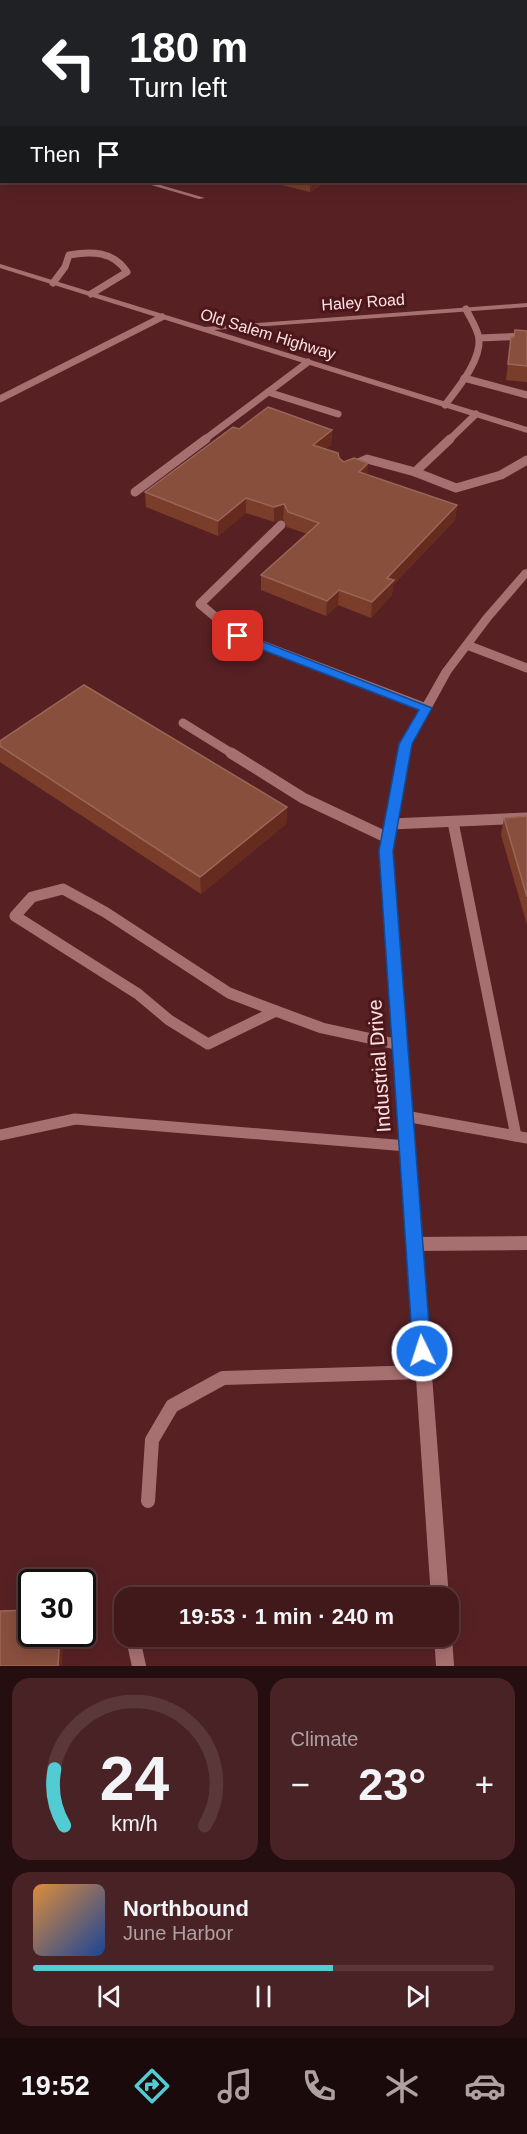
<!DOCTYPE html>
<meta charset="utf-8">
<style>
:root{--surface:#41191b;--page:#482224;--text:#f1f3f6;--muted:#aea0a3;--line:#5a383a;--accent:#51ccd2}
body{margin:0;font-family:Helvetica,sans-serif;background:var(--page);color:var(--text);height:100vh;display:flex;flex-direction:column;font-size:22px;white-space:nowrap}
*{box-sizing:border-box;margin:0}
p{font-size:20px;color:var(--muted)}
.icon{flex:none;width:33px;height:33px;fill:none;stroke:currentColor;stroke-width:2;stroke-linecap:round;stroke-linejoin:round}
.map{position:relative;height:1666px;overflow:hidden}
.details{display:flex;flex-direction:column;gap:12px;padding:12px;background:#240e0f;flex:1}
.details>*{flex:none}
.top-card{position:absolute;left:0px;top:0px;width:528px;height:183px;box-shadow:0 3px 15px #0003,0 0 0 2px var(--line);background:#202124;color:#fff;overflow:hidden}
.speed{position:absolute;left:18px;top:1569px;display:flex;gap:12px;font-size:30px;font-weight:700;text-align:center}
.speed>*{display:grid;place-content:center;width:78px;height:78px;border-radius:50%;background:var(--surface);box-shadow:0 3px 15px #0003,0 0 0 2px var(--line);line-height:1}
.speed .limit{border:3px solid #111;border-radius:9px;background:#fff;color:#111}
.pin{position:absolute;display:grid;place-items:center;width:51px;height:51px;color:#fff;margin:-26px;border-radius:12px;box-shadow:0 3px 9px #0006}
.me{position:absolute;width:66px;margin:-33px;rotate:356deg;stroke-linejoin:round;filter:drop-shadow(0 0 4px #0008)}
.turn{display:flex;align-items:center;gap:21px;height:126px;padding:0 30px;font-size:27px}
.turn .icon{width:78px;height:78px;stroke-width:2.5}
.turn b{display:block;font-size:42px;line-height:51px}
.then{display:flex;align-items:center;height:57px;padding:0 30px;background:#0003;gap:12px;font-size:22px}
.big{font-size:45px;font-weight:700;line-height:1.1}
.details .widget{flex:1;display:flex;flex-direction:column;justify-content:center;gap:9px;min-width:0;padding:0 21px;border-radius:18px;background:var(--page)}
.details .dial{align-items:center;gap:0}
.dial svg{height:156px;overflow:visible;fill:none;stroke:var(--line);stroke-width:7;stroke-linecap:round;text-anchor:middle}
.dial text{fill:var(--text);stroke:none}
.song{display:flex;align-items:center;gap:18px}
.cover{width:72px;height:72px;border-radius:9px;background:linear-gradient(135deg,hsl(30 70% 55%),hsl(220 70% 35%))}
.played{height:6px;border-radius:3px;background:linear-gradient(90deg,var(--accent) 65%,var(--line) 65%)}
.keys{display:flex;justify-content:space-around;direction:ltr}
.heat{display:flex;justify-content:space-between;align-items:center;font-size:33px;direction:ltr}
.details .tiles{flex:1;display:grid;gap:12px;grid-template-columns:1fr 1fr}
.widget:last-child{grid-column:span 2}
.trip{position:absolute;left:114px;top:1587px;width:345px;height:60px;border-radius:18px;background:var(--surface);box-shadow:0 3px 15px #0003,0 0 0 2px var(--line);font-weight:700;line-height:60px;text-align:center}
.tabs{display:flex;height:96px;justify-content:space-around;align-items:center;background:#1a0a0b;color:var(--muted)}
.tabs .icon{width:42px;height:42px}
.tabs .active{color:var(--accent)}
.tabs b{font-size:27px;color:var(--text)}
.map>svg:first-child{display:block}
.lines{fill:none;stroke-linecap:round;stroke-linejoin:round}
.service-far3{stroke:#a77070;stroke-width:7}
.service-far2{stroke:#a77070;stroke-width:9}
.service-far1{stroke:#a77070;stroke-width:11}
.service{stroke:#a77070;stroke-width:14}
.minor{fill:#a77070;fill-rule:evenodd}
.wall{fill:#7a3d29}
.shaded-wall{fill:#662b1f}
.building{fill:#884f3d;stroke:#9b6657;stroke-width:1.5}
.route{fill:#1a73e8;stroke:#114b97;stroke-width:1.5}
.labels{text-anchor:middle;dominant-baseline:central;stroke-width:6;stroke-linejoin:round;paint-order:stroke}
.far-street-label{font-size:16px;fill:#ffe2e2;stroke:#4b171b}
.street-label{font-size:20px;fill:#ffe2e2;stroke:#4b171b}
</style>
<div class="map">
<svg width="527" height="1666" viewBox="0 0 527 1666">
<rect width="100%" height="100%" fill="#572124"/>
<g class="lines">
<g class="service-far3">
<path d="M53,283L65,267L69,255C92,251 113,251 127,272L91,294"/>
<polyline points="479,338 527,336"/>
<polyline points="464,378 527,395"/>
<polyline points="268,392 338,414"/>
<polyline points="0,399 162,317"/>
<path d="M445,405C457,389 481,361 479,339C478,329 470,318 466,309"/>
<polyline points="204,440 308,362"/>
<polyline points="449,440 476,414"/>
</g>
<g class="service-far2">
<polyline points="450,439 415,472 456,488 501,475 527,460"/>
<polyline points="349,467 367,459 415,472"/>
<polyline points="135,492 206,439"/>
<polyline points="281,525 200,604 238,636 426,708"/>
<polyline points="467,645 527,668"/>
<polyline points="183,723 233,754"/>
</g>
<g class="service-far1">
<polyline points="231,753 303,798 388,838"/>
<polyline points="453,822 516,1136"/>
<polyline points="391,824 527,818"/>
<polygon points="63,889 105,912 229,993 276,1011 208,1044 169,1020 138,994 15,916 32,897"/>
<polyline points="276,1011 322,1028 400,1045"/>
<polyline points="405,1116 527,1138"/>
<polyline points="0,1135 75,1119 407,1146"/>
</g>
<g class="service">
<polyline points="414,1244 527,1243"/>
<polyline points="148,1501 152,1440 172,1406 223,1378 424,1372"/>
<polyline points="135,1648 139,1666"/>
</g>
<g class="minor">
<polygon points="28,0 36,0 25,2"/>
<polygon points="2,10 2,14 0,15 0,11"/>
<rect x="0" y="23" width="2" height="4"/>
<rect x="0" y="101" width="2" height="4"/>
<polygon points="0,159 2,159 0,164"/>
<polygon points="141,182 150,182 205,198 199,199"/>
<polygon points="0,264 205,327 527,303 527,307 214,330 527,427 527,433 0,268"/>
<polygon points="527,569 527,578 491,620 451,673 412,744 392,851 449,1598 448,1599 448,1598 431,1598 380,851 400,744 442,670 483,616 523,570"/>
<polygon points="448,1629 452,1636 454,1666 436,1666 434,1636 448,1636"/>
</g>
</g>
<g class="wall">
<polygon points="90,0 372,0 364,2 90,2"/>
<polygon points="479,0 527,0 527,57 526,2 482,2"/>
<rect x="0" y="111" width="2" height="15"/>
<polygon points="269,182 326,182 310,192"/>
<polygon points="527,331 527,382 506,380 511,337 514,337"/>
<polygon points="239,429 332,430 331,445 326,449 339,458 368,475 457,505 455,520 393,585 392,595 371,618 338,605 326,616 261,590 261,575 307,534 287,527 283,519 274,522 246,513 218,536 146,507 145,492"/>
<polygon points="0,741 287,807 286,824 201,894 0,762"/>
<polygon points="527,816 527,925 501,835 504,818"/>
</g>
<g class="shaded-wall">
<polygon points="230,0 291,0 291,1 290,2 221,2"/>
<rect x="310" y="0" width="31" height="2"/>
<polygon points="343,0 372,0 364,2 343,2"/>
<polygon points="310,182 326,182 310,192"/>
<polygon points="332,430 331,445 312,460 313,445"/>
<polygon points="368,463 367,478 359,472"/>
<polygon points="246,498 246,513 218,536 218,521"/>
<polygon points="284,504 283,519 274,522 274,507"/>
<polygon points="457,505 455,520 393,585 392,595 371,618 372,602 387,578"/>
<polygon points="339,590 338,605 326,616 327,601"/>
<polygon points="287,807 286,824 201,894 200,877"/>
<polygon points="60,1634 64,1634 62,1666 58,1666"/>
</g>
<g class="building">
<polygon points="94,0 230,0 221,2 97,2"/>
<polygon points="505,0 527,0 527,10 526,2 509,2"/>
<polygon points="526,12 527,12 526,44"/>
<polygon points="515,330 527,331 527,366 508,364 511,337 514,337"/>
<polygon points="268,407 332,430 313,445 338,453 339,458 344,462 354,458 368,463 359,472 457,505 387,578 394,580 372,602 339,590 327,601 261,575 319,523 288,512 284,504 274,507 246,498 218,521 145,492 233,427 239,429"/>
<polygon points="84,685 287,807 200,877 0,746 0,741"/>
<polygon points="527,816 527,897 504,818"/>
<polygon points="32,1610 32,1634 60,1634 58,1666 0,1666 0,1611"/>
</g>
<polygon class="route" points="238,632 432,708 412,744 393,851 431,1351 428,1357 422,1360 415,1357 413,1351 379,851 399,744 419,710 234,639 234,633"/>
<g class="labels">
<g class="far-street-label">
<text transform="translate(363 302) rotate(-4)">Haley Road</text>
<text transform="translate(268 334) rotate(17)">Old Salem Highway</text>
</g>
<g class="street-label">
<text transform="translate(379 1066) rotate(-94)">Industrial Drive</text>
</g>
</g>
</svg>
<div class="speed"><div class="limit">30</div></div>
<div class="pin" style="left:238px;top:636px;background:#d93025"><svg class="icon" aria-label="arrive" viewBox="0 0 24 24"><path d="M6 21V4h12l-3 4 3 4H6"/></svg></div>
<svg class="me" style="left:422px;top:1351px" viewBox="-20 -20 40 40"><circle r="17" fill="#1a73e8" stroke="#fff" stroke-width="3"/><path d="M0-11L8 9 0 5-8 9z" fill="#fff"/></svg>
<div class="trip">19:53 · 1 min · 240 m</div>
<div class="top-card">
<div class="turn"><svg class="icon" aria-label="left" viewBox="0 0 24 24"><path d="M17 20v-9H6M10 6l-5 5 5 5"/></svg><div><b>180 m</b>Turn left</div></div>
<div class="then">Then<svg class="icon" aria-label="arrive" viewBox="0 0 24 24"><path d="M6 21V4h12l-3 4 3 4H6"/></svg></div>
</div>
</div>
<section class="details">
<div class="tiles">
<div class="widget dial"><svg viewBox="0 0 100 80">
<path d="M14 69A42 42 0 1 1 86 69"/>
<path d="M14 69A42 42 0 0 1 9 40" stroke="#51ccd2"/>
<text x="50" y="56" font-size="32" font-weight="700">24</text>
<text x="50" y="72" font-size="11">km/h</text>
</svg></div>
<div class="widget"><p>Climate</p>
<div class="heat"><a>−</a><b class="big">23°</b><a>+</a></div>
</div>
<div class="widget">
<div class="song"><i class="cover"></i><div><b>Northbound</b><p>June Harbor</p></div></div>
<div class="played"></div>
<div class="keys"><svg class="icon" aria-label="previous" viewBox="0 0 24 24"><path d="M18 5L8 12l10 7zM5 5v14"/></svg><svg class="icon" aria-label="pause" viewBox="0 0 24 24"><path d="M8 5v14M16 5v14"/></svg><svg class="icon" aria-label="next" viewBox="0 0 24 24"><path d="M6 5l10 7-10 7zM19 5v14"/></svg></div>
</div>
</div>
</section>
<nav class="tabs">
<b>19:52</b>
<svg class="icon active" aria-label="directions" viewBox="0 0 24 24"><path d="M12 3l9 9-9 9-9-9zM9 14v-3h6M13 9l2 2-2 2"/></svg>
<svg class="icon" aria-label="music" viewBox="0 0 24 24"><path d="M9 18V5l10-2v13"/><circle cx="6" cy="18" r="3"/><circle cx="16" cy="16" r="3"/></svg>
<svg class="icon" aria-label="phone" viewBox="0 0 24 24"><path d="M5 4h4l2 5-3 2q2 4 5 5l2-3 5 2v4C11 20 4 13 5 4z"/></svg>
<svg class="icon" aria-label="climate" viewBox="0 0 24 24"><path d="M12 3v18M4 7l16 10M4 17L20 7"/></svg>
<svg class="icon" aria-label="car" viewBox="0 0 24 24"><path d="M5 17H2v-5l4-1 3-4h7l3 4 3 1v5h-3M9 17h6M6 11h13"/><circle cx="7" cy="17" r="2"/><circle cx="17" cy="17" r="2"/></svg>
</nav>
